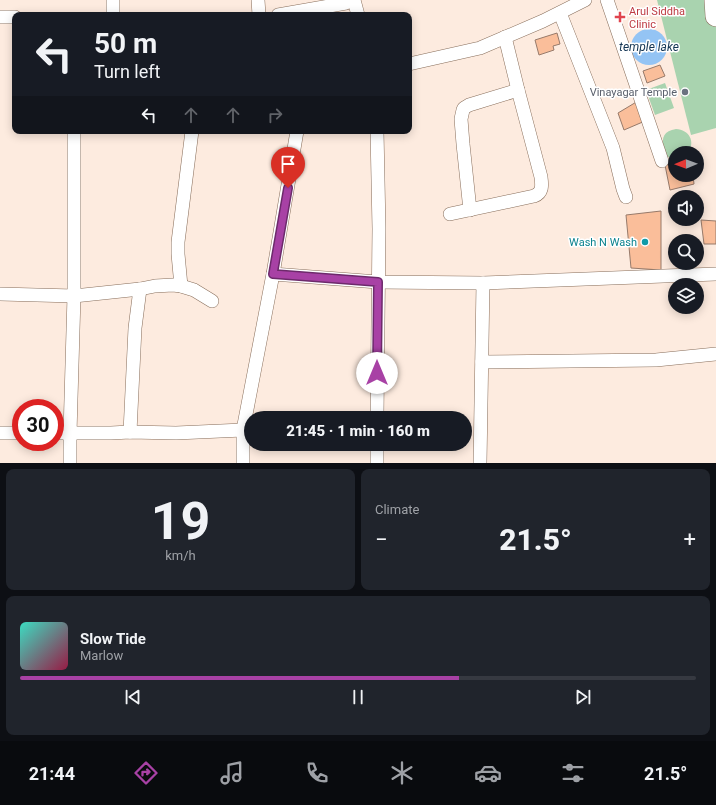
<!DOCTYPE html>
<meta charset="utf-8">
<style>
:root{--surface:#171b24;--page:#20242c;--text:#f1f3f6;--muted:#9ea1a6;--line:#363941;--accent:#a841a5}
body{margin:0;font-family:Roboto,sans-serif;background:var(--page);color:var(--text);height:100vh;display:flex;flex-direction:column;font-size:15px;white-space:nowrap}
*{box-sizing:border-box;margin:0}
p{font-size:13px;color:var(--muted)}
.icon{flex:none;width:22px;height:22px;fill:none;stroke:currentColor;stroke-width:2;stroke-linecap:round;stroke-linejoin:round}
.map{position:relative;height:463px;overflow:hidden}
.details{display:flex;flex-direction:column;gap:6px;padding:6px;background:#0d0f14;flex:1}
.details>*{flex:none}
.top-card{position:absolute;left:12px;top:12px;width:400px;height:122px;border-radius:8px;box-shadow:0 2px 10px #0003;background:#171b24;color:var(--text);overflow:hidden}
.needle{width:26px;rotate:269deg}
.fabs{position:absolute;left:668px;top:146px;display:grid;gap:8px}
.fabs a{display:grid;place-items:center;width:36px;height:36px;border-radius:50%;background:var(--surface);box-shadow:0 2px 10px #0003;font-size:20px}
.speed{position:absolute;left:12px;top:399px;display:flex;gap:8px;font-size:20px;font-weight:700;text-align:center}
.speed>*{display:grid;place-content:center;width:52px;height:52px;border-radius:50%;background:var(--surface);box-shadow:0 2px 10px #0003;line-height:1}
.speed .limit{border:6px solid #d22;background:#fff;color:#111}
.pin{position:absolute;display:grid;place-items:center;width:34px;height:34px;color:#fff;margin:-41px -17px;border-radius:50% 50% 50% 0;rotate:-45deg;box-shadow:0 0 4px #0007}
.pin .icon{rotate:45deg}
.me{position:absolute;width:44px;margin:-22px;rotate:0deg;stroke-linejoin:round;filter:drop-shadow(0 0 3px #0008)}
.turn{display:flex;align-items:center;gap:14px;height:84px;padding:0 16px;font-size:18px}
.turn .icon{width:52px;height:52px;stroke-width:2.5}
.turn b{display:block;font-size:28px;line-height:34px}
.lanes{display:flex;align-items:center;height:38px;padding:0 16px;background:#0003;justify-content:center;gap:20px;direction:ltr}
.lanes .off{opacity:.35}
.big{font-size:30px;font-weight:800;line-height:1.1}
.details .tile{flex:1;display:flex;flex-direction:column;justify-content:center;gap:6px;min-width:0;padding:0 14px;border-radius:8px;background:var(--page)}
.details .dial{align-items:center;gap:0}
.dial b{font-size:52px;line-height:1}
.song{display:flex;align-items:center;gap:12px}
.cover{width:48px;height:48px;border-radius:6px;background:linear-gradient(135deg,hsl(170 70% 55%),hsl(340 70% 35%))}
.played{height:4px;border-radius:2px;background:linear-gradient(90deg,var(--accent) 65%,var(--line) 65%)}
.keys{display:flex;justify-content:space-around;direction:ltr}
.heat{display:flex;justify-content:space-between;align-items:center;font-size:22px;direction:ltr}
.details .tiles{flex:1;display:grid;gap:6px;grid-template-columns:1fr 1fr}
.tile:last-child{grid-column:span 2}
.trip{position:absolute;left:244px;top:411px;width:228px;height:40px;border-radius:20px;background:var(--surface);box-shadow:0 2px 10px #0003;font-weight:800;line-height:40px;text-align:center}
.menu{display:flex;height:64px;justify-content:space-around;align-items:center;background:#090b0e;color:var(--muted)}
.menu .icon{width:28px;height:28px}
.menu .on{color:var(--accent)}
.menu b{font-size:18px;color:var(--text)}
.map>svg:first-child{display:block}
.green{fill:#a9d3af}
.water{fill:#94c4f4}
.building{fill:#fabe9a;stroke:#977a6a}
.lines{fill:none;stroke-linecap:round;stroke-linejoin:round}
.street-casing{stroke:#886e5b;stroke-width:14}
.primary-casing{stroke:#886e5b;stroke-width:22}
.street{stroke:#fff;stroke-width:13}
.primary{stroke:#fff;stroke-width:21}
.route-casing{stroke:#6d2a6b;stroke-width:10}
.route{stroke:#a841a5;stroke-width:7}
.health-dot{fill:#e0444e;stroke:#fff;stroke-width:1.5}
.worship-dot{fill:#6b7280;stroke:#fff;stroke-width:1.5}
.culture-dot{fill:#0f9aa8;stroke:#fff;stroke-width:1.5}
.labels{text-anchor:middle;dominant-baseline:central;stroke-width:3;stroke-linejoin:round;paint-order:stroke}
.health-label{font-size:11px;fill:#be3a42;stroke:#fff;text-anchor:start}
.worship-label{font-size:11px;fill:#5b616d;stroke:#fff;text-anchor:end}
.culture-label{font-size:11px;fill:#0d838f;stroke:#fff;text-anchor:end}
.water-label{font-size:12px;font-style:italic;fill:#123453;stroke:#fff}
</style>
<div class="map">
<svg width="716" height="463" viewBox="0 0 716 463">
<rect width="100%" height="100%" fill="#fdebdf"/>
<g class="green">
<polygon points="657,0 716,0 716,128 691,135"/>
<polygon points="665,83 674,108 655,115 646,90"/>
<path d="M676,129C689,130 696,141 688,153H675V159C672,158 668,158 666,155C665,154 664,149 664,148C661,137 664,131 676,129Z"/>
</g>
<circle class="water" cx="649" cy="47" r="18"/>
<g class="building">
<polygon points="557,33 560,44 553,46 554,50 539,55 535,40"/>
<polygon points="660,65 665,76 647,83 643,71"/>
<polygon points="638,101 645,121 624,130 618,113"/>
<polygon points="675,164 675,175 693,175 694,184 670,190 665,165"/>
<polygon points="661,211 661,270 631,268 626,215"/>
<polygon points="701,220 716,221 716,244 704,244"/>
</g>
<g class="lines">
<g class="street-casing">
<g id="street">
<polyline points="113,0 113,15"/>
<polyline points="258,0 259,15"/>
<polyline points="354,0 358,15"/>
<polyline points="607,0 662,161"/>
<polyline points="560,13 613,148 623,189 626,197"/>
<polyline points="278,15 346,3 352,0"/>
<polyline points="0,17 15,17"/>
<polyline points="409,64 480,48 543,21 585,0"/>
<polyline points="377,131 379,229 377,418"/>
<polyline points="470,210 463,144 461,119 463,110 464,108 469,105 518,90"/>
<path d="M450,214L534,196C543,193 542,185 541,177L518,90L505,37"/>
<polyline points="273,274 378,282 483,283 716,274"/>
<polyline points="181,286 178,254 178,242 192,131"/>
<polyline points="0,294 74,296 140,289 155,286 173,285 181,286 194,290 212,301"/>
<polyline points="482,362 656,360 716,354"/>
<polyline points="130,432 135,328 140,289"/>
<polyline points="0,433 21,433"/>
<polyline points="55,433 70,433 74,296 74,131"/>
<polyline points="70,463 70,433 111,433 130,432 176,433 243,430"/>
<polyline points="243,463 243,430 273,274 297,131"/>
<polyline points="377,463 377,444"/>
<polyline points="480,463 483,283"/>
</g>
</g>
<g class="primary-casing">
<polyline id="primary" points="715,0 716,16"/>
</g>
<use href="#street" class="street"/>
<use href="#primary" class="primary"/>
</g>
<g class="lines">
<g class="route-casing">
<polyline id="route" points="288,188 273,274 378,282 377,373"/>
</g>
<use href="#route" class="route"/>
</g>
<path class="health-dot" d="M618 11h4v4h4v4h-4v4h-4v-4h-4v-4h4z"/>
<circle class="worship-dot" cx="685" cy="92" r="4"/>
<circle class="culture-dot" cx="645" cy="242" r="4"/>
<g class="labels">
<g class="health-label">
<text x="629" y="11">Arul Siddha<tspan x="629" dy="13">Clinic</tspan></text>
</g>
<g class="worship-label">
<text x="677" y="92">Vinayagar Temple</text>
</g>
<g class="culture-label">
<text x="637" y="242">Wash N Wash</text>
</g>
<g class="water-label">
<text x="649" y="47">temple lake</text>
</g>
</g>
</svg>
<div class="fabs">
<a><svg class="needle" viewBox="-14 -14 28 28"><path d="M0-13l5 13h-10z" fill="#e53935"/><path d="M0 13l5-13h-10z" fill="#9ea1a6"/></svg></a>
<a><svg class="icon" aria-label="sound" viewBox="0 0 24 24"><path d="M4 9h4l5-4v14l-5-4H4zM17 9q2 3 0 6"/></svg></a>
<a><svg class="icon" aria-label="search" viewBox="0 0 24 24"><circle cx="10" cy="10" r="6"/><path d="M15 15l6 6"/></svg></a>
<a><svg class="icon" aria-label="layers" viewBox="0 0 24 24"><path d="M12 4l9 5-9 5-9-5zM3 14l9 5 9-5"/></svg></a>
</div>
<div class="speed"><div class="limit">30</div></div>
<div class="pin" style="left:288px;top:188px;background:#d93025"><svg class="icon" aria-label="arrive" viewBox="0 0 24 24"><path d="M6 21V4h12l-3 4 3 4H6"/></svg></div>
<svg class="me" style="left:377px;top:373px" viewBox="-20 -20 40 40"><circle r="19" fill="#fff"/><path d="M0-13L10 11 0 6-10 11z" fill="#a841a5"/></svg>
<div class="trip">21:45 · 1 min · 160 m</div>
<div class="top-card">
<div class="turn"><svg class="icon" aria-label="left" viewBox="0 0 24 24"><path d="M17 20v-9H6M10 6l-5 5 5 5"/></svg><div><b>50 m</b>Turn left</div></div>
<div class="lanes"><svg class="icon" aria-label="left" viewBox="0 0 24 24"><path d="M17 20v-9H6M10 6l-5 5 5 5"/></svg><svg class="icon off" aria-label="ahead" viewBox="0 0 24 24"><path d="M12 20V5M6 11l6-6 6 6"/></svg><svg class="icon off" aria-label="ahead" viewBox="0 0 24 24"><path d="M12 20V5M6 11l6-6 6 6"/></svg><svg class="icon off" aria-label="right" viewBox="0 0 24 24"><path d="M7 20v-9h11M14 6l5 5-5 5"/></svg></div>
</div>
</div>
<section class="details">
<div class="tiles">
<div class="tile dial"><b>19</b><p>km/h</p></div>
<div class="tile"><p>Climate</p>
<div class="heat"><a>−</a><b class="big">21.5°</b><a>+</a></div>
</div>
<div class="tile">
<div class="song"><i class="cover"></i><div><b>Slow Tide</b><p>Marlow</p></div></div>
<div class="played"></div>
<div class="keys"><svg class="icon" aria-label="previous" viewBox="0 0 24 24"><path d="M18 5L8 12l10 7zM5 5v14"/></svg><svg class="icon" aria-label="pause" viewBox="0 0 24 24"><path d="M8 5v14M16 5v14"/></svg><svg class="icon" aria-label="next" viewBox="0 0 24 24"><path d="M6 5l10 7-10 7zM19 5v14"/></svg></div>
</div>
</div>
</section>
<nav class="menu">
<b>21:44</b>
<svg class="icon on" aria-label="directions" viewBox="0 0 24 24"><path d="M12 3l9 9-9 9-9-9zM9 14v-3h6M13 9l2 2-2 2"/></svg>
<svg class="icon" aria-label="music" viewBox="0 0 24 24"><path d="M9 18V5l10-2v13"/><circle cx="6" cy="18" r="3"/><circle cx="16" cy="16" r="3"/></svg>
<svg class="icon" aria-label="phone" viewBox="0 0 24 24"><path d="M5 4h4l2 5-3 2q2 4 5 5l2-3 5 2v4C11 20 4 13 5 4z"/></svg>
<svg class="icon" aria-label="climate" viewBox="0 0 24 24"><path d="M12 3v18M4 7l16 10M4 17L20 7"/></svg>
<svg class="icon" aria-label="car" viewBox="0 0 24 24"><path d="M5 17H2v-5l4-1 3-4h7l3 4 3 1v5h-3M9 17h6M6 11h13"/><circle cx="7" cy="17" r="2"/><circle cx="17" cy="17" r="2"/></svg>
<svg class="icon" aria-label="filters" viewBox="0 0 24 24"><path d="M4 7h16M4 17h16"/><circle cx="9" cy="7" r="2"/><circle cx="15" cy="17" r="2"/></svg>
<b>21.5°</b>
</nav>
